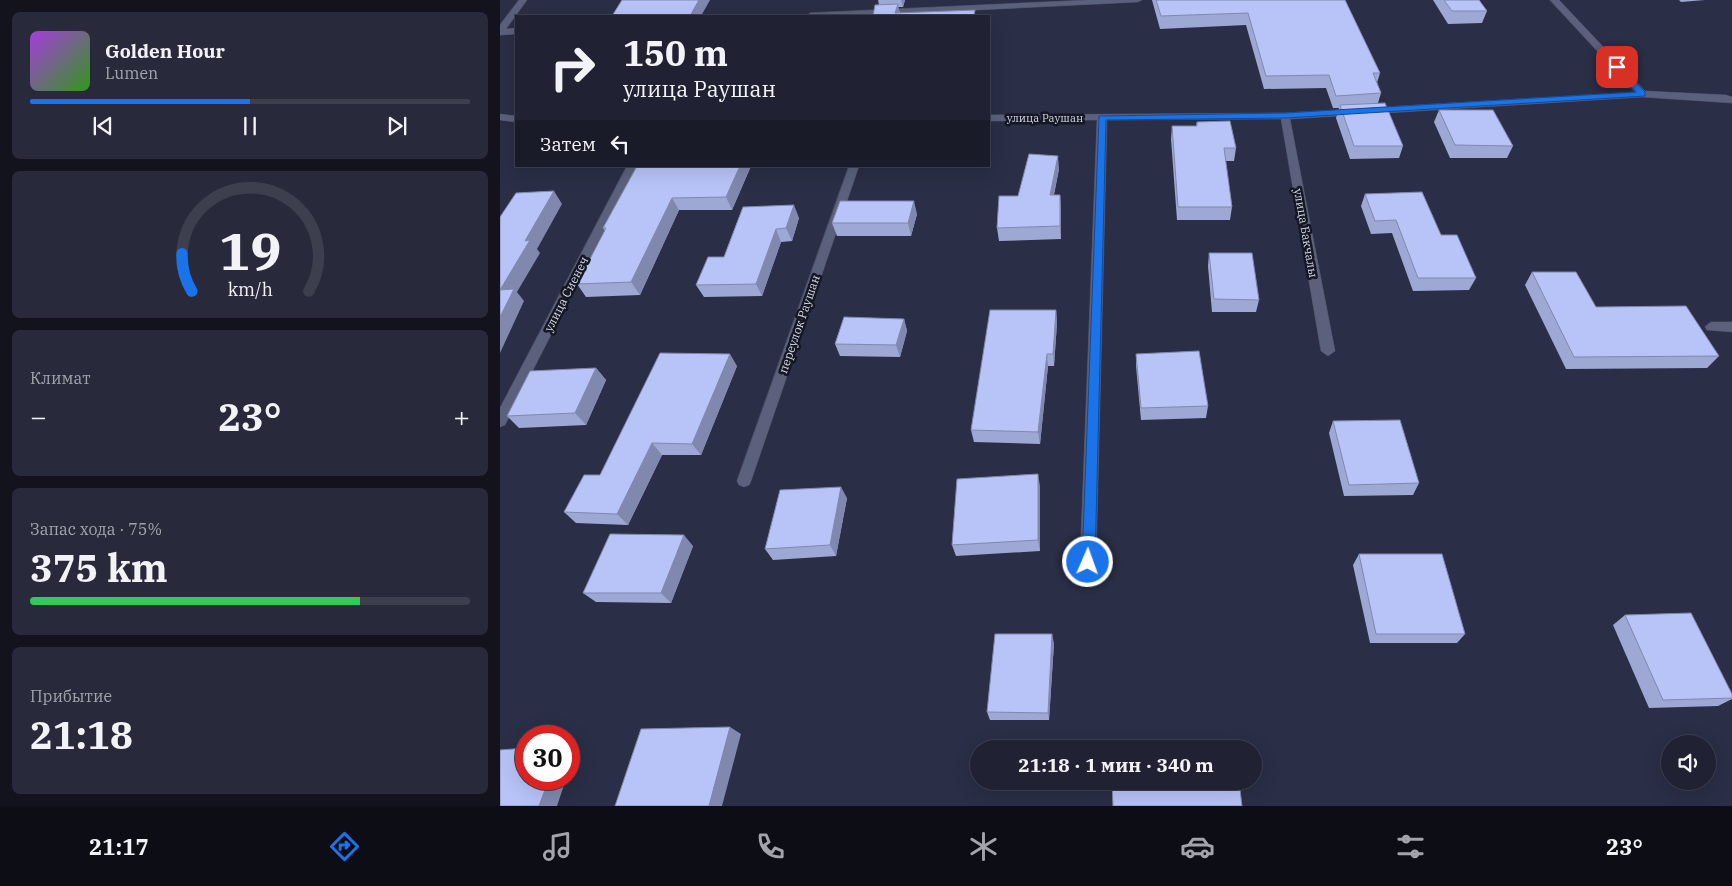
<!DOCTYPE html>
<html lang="ru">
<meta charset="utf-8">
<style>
:root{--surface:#202234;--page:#282a3c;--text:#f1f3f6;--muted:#a2a4ac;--line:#3d3f4f;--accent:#1a73e8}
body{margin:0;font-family:"IBM Plex Serif",serif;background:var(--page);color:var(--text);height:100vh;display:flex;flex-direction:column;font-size:19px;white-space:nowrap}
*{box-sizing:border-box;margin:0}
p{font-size:16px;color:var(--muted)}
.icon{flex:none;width:28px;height:28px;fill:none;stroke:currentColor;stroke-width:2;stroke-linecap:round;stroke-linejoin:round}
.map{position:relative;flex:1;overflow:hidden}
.panel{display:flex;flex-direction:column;gap:12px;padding:12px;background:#12131d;width:500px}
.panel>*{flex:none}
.top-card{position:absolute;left:15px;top:15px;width:475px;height:152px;border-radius:0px;box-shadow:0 5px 20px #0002,0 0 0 1px var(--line);background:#202234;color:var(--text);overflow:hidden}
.controls{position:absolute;left:1161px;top:735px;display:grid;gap:10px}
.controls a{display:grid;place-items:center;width:55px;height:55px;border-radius:50%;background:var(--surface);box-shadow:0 5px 20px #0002,0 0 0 1px var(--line);font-size:25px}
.speed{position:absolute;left:15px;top:725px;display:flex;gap:10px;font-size:25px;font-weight:700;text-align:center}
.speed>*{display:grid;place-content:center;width:65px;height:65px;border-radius:50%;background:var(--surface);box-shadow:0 5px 20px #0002,0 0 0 1px var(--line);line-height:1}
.speed .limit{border:8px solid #d22;background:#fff;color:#111}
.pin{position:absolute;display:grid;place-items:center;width:42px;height:42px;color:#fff;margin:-21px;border-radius:10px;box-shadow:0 2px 8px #0006}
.me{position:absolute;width:55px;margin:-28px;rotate:2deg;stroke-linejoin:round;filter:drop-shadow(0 0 4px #0008)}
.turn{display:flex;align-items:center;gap:18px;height:105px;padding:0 25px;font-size:22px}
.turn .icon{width:65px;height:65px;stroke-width:2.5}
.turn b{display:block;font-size:35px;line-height:42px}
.then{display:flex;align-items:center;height:48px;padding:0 25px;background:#0003;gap:10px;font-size:19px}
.big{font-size:38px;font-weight:700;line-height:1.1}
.panel .tile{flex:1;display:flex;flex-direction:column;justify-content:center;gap:8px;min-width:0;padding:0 18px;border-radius:8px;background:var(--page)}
.panel .dial{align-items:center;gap:0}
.dial svg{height:130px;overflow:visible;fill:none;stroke:var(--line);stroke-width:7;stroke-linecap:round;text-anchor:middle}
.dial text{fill:var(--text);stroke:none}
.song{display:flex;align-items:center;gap:15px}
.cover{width:60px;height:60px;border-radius:8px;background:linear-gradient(135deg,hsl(280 70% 55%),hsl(110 70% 35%))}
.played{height:5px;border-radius:2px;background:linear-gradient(90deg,var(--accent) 50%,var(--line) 50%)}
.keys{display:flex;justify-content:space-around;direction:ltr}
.heat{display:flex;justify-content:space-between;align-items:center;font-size:28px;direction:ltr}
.charge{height:8px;border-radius:4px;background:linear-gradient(90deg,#34c759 75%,var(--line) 0)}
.trip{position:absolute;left:470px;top:740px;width:292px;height:50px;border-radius:25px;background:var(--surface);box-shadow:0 5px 20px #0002,0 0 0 1px var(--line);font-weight:700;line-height:50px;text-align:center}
.menu{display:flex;height:80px;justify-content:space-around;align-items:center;background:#0d0e15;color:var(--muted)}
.menu .icon{width:35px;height:35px}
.menu .current{color:var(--accent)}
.menu b{font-size:22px;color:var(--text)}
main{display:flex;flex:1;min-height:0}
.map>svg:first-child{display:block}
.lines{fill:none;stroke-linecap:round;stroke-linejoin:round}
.service-casing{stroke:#494c60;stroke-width:1}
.minor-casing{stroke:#494c60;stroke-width:1}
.service{fill:#5b617c;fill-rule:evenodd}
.minor{fill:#5b617c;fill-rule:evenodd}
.wall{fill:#9ea8d5}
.shaded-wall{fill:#8188ae}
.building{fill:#b8c3f8;stroke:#8188ae}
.route{fill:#1a73e8;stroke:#114b97}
.labels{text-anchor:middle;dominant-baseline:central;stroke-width:5;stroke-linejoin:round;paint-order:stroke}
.far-street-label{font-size:11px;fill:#d4d7e7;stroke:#151722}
.street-label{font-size:12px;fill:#d4d7e7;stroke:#151722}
</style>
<main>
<section class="panel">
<div class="tile">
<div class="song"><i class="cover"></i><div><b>Golden Hour</b><p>Lumen</p></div></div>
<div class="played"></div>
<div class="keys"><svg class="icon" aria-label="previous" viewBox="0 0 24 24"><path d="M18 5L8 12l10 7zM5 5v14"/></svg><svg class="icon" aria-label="pause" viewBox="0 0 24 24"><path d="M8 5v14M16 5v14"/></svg><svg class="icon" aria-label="next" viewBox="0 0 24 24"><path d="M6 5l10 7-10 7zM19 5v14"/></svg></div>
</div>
<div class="tile dial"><svg viewBox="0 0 100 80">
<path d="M14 69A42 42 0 1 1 86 69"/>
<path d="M14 69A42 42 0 0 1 8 46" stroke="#1a73e8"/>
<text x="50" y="56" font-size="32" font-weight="700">19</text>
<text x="50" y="72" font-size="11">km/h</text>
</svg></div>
<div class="tile"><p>Климат</p>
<div class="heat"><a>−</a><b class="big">23°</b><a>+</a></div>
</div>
<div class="tile"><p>Запас хода · 75%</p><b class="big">375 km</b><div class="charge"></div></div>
<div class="tile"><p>Прибытие</p><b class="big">21:18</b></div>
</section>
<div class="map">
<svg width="1232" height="806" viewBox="0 0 1232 806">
<rect width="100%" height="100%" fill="#2a2e46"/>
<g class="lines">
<g class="service-casing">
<polygon id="service" points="1211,322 1232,322 1232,332 1207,330 1205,327"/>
</g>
<g class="minor-casing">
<g id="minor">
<polygon points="19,0 27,0 6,29 16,28 16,34 0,35 0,25"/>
<polygon points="588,0 642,0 638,2 356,16 306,16 310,13"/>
<polygon points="1050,0 1059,0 1145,91 1226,95 1232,97 1232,103 1142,97 790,119 835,351 828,356 821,351 781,119 607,120 596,562 594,567 588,569 582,567 580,562 597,120 489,121 489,115 785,113 1135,92"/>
<polygon points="0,114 16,116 16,122 0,120"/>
<polygon points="127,166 137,166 5,425 0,427 0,408"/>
<polygon points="349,166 359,166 251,481 249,485 244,487 239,485 237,481"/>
</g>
</g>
<use href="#service" class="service"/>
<use href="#minor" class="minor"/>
</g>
<g class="wall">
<polygon points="378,0 405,0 403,7 398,7 400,13 373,16 379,5"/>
<polygon points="652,0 845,0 880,73 877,83 881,93 878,103 903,146 899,158 850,159 836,118 839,108 833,108 826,88 764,89 746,25 660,29"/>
<polygon points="933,0 979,0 987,11 982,23 948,24"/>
<polygon points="1179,0 1205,0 1181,2"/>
<polygon points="939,110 1013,146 1007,158 950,158 934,122"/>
<polygon points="697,122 736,148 734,161 725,161 732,207 730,220 677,220 671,139 672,126 696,126"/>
<polygon points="137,166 251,166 232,210 179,210 140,295 86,297 77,284 105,231 103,228"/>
<polygon points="559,169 554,195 560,195 561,239 499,241 497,228 518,196"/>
<polygon points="865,194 941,235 976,278 969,290 913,291 892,233 871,234 861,206"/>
<polygon points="243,207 299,218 292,241 281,242 262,296 204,297 196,285 224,257"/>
<polygon points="417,214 411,236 337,236 332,223"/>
<polygon points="709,253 759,300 756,312 712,312 708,266"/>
<polygon points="1032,272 1096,307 1219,356 1207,368 1066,369 1025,285"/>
<polygon points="556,310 557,323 554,366 548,366 540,444 474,442 471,430"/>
<polygon points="404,319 407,331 400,357 340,356 335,344"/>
<polygon points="636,354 708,406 706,418 641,420 636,366"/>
<polygon points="237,366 201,455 162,455 128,525 76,523 64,512 100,475"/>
<polygon points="96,368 106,380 86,425 19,428 7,416"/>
<polygon points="833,421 919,483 913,495 844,496 829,433"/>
<polygon points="540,486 540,551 456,556 452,545"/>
<polygon points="347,498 336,556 273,560 265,549"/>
<polygon points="193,546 171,603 96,602 83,593"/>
<polygon points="859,554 965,634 957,643 870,643 853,565"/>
<polygon points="1125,615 1232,694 1232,699 1218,706 1149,708 1113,625"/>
<polygon points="554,643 549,720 490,720 487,712"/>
</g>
<g class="shaded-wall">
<polygon points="199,0 210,0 201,16 190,16"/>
<polygon points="401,0 405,0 403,7"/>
<polygon points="398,4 400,16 395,13"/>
<polygon points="558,156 559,169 551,208 550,195"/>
<polygon points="240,166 251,166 232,210 226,197"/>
<polygon points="54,191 62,204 37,249 40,253 17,292 24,301 0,353 0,290 25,241"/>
<polygon points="560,195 561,207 561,239 560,226"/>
<polygon points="172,198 179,210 140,295 131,282"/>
<polygon points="414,201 417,214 411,236 408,223"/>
<polygon points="294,205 299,218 292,241 286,228"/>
<polygon points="276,229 281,242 262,296 256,284"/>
<polygon points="556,310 557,323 554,366 553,354"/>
<polygon points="404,319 407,331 400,357 396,345"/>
<polygon points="230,354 237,366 201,455 192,444"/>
<polygon points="547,354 548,366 540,444 538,432"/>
<polygon points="96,368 106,380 86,425 75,413"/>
<polygon points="152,443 162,455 128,525 117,514"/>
<polygon points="538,474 540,486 540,551 538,540"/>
<polygon points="341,487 347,498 336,556 330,545"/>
<polygon points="184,535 193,546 171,603 161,593"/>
<polygon points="552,634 554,643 549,720 548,713"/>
<polygon points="230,727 241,734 222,806 209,806"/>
<polygon points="69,749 75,752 69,771"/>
<polygon points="49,779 66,779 57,806 39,806"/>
</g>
<g class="building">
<polygon points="122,0 199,0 190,16 112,16"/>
<polygon points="656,0 845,0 880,73 873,73 881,93 836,96 829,75 766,76 748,13 661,16"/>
<polygon points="944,0 979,0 987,11 952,11"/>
<polygon points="398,4 395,13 475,10 474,16 373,16 375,5"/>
<polygon points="885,103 903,146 854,146 840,105"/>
<polygon points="939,110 993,110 1013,146 955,145"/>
<polygon points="730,121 736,148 724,148 732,207 678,207 672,126 697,126 697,122"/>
<polygon points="529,154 558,156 550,195 560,195 560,226 497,228 499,196 518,196"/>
<polygon points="137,166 240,166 226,197 172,198 131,282 77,284 106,228 103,228"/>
<polygon points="54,191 25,241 30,240 0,290 0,217 16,193"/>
<polygon points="922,192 941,235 957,235 976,278 918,278 896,220 875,221 865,194"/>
<polygon points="340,201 414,201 408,223 332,223"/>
<polygon points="294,205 286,228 276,229 256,284 196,285 208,257 224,257 243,207"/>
<polygon points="709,253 752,253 759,300 714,299"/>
<polygon points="1032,272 1076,272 1096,307 1186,306 1219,356 1074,357"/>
<polygon points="14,289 0,317 0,290"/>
<polygon points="490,310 556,310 553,354 547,354 538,432 471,430"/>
<polygon points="344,317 404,319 396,345 335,344"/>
<polygon points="699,351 708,406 641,408 636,354"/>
<polygon points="160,353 230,354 192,444 152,443 117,514 64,512 84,475 100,475"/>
<polygon points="96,368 75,413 7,416 30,371"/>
<polygon points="900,420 919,483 849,485 833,421"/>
<polygon points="538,474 538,540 452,545 457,479"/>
<polygon points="341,487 330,545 265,549 280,490"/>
<polygon points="110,534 184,535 161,593 83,593"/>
<polygon points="859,554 942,554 965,634 876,634"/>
<polygon points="1191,613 1232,694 1232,698 1163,700 1125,615"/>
<polygon points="495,634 552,634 548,713 487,712"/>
<polygon points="230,727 209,806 115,806 141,729"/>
<polygon points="26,748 26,779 49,779 39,806 0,806 0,750"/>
<polygon points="612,781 739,781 742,806 613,806"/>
</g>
<polygon class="route" points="1114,66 1120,66 1145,92 1145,96 785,118 606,120 595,562 593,566 588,568 584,566 582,562 599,116 785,113 1136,92 1114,69"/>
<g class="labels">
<g class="far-street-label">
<text x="545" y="118">улица Раушан</text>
</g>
<g class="street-label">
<text transform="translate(806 233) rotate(80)">улица Бакчалы</text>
<text transform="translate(66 294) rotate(-63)">улица Сиенеч</text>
<text transform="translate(299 324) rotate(-71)">переулок Раушан</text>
</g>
</g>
</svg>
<div class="controls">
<a><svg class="icon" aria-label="sound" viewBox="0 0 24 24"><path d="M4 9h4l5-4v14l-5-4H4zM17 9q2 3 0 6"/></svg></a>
</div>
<div class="speed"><div class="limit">30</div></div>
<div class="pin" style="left:1117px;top:67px;background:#d93025"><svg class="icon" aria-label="arrive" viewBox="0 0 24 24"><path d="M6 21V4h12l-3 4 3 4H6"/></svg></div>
<svg class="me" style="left:588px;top:562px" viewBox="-20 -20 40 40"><circle r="17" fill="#1a73e8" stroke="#fff" stroke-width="3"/><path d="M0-11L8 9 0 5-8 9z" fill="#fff"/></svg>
<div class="trip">21:18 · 1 мин · 340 m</div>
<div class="top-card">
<div class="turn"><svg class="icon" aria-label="right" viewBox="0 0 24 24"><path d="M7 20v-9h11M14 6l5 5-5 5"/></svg><div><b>150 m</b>улица Раушан</div></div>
<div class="then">Затем<svg class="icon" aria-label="left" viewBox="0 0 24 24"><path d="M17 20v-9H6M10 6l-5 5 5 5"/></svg></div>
</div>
</div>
</main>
<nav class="menu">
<b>21:17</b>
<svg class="icon current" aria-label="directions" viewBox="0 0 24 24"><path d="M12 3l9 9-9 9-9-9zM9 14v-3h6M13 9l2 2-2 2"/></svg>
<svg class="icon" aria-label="music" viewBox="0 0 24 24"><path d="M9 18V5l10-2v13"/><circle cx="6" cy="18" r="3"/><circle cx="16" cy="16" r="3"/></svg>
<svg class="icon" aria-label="phone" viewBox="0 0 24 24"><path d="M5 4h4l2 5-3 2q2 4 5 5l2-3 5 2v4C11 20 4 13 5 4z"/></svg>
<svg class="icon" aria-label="climate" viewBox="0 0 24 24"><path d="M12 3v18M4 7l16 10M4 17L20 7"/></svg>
<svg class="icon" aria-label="car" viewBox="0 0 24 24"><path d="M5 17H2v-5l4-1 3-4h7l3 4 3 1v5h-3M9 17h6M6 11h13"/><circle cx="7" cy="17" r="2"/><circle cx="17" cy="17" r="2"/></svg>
<svg class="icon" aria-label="filters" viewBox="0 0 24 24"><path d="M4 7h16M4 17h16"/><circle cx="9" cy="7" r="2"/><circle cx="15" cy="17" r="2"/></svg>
<b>23°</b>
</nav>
